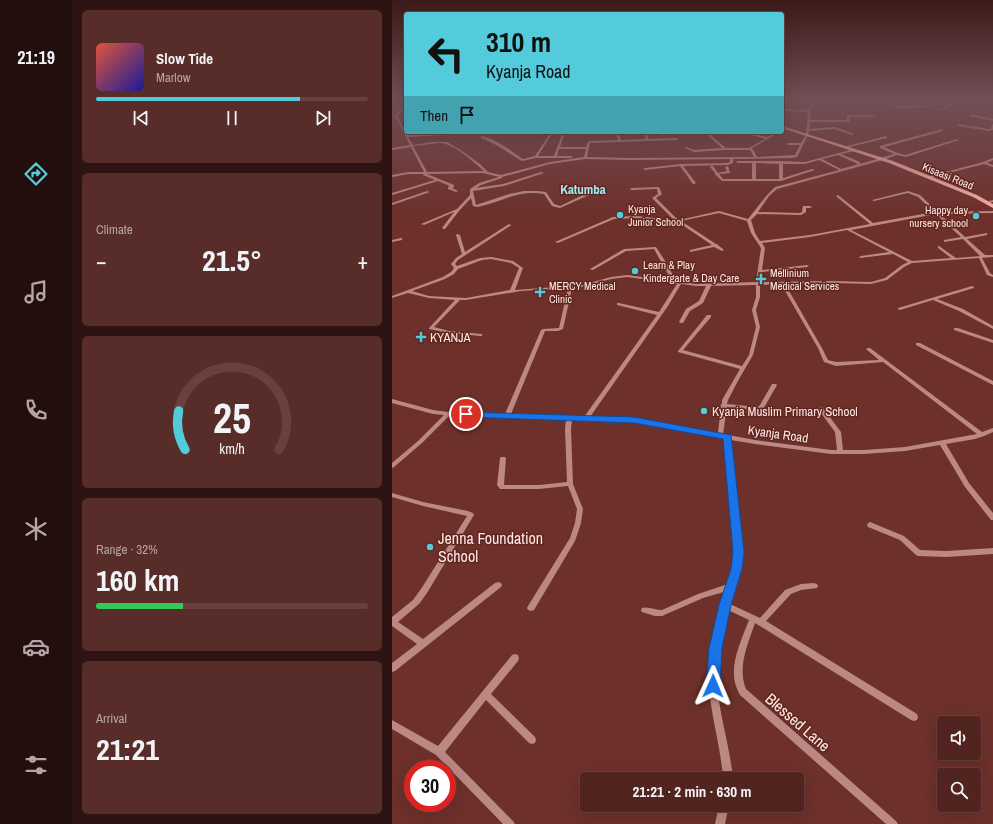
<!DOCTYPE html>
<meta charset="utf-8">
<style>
:root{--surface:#522420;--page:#582c29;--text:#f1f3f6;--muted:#b5a4a5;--line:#68413e;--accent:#53cbdb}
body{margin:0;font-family:"Archivo Narrow",sans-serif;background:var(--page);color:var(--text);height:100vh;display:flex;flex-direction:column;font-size:15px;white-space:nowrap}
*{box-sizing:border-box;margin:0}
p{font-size:13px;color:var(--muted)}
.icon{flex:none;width:22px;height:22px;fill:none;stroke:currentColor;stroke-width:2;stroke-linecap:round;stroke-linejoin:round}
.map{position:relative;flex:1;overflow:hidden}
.side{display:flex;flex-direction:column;gap:10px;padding:10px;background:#2d1412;width:320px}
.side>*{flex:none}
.top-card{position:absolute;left:12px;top:12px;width:380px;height:122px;border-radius:4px;box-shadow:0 4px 16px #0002,0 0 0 1px var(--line);background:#53cbdb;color:#111;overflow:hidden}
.fabs{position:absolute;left:545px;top:716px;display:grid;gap:8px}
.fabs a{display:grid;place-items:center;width:44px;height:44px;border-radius:4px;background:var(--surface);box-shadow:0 4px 16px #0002,0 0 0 1px var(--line);font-size:20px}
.speed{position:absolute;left:12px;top:760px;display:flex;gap:8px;font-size:20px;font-weight:700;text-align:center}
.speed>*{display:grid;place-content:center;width:52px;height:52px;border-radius:50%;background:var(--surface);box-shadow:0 4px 16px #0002,0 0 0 1px var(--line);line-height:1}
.speed .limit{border:6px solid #d22;background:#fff;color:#111}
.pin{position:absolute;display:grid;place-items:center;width:34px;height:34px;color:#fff;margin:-17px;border:2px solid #fff;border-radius:50%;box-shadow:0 1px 4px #0007}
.me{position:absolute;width:44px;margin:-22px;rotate:1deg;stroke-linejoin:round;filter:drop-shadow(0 0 3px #0008)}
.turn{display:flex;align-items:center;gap:14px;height:84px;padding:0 16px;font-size:18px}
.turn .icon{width:52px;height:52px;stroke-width:2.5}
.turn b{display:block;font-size:28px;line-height:34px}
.then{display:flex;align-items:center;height:38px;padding:0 16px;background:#0003;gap:8px;font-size:15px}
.big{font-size:30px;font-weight:800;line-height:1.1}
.side .tile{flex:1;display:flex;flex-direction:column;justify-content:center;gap:6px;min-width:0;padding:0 14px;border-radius:6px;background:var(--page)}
.side .dial{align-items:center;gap:0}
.dial svg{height:104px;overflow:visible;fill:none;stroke:var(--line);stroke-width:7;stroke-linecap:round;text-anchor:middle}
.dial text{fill:var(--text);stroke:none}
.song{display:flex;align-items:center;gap:12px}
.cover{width:48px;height:48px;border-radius:6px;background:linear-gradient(135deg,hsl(10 70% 55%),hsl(240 70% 35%))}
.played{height:4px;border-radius:2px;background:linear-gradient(90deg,var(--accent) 75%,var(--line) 75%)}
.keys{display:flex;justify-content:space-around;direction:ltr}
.heat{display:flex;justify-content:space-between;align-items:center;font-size:22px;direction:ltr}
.charge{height:6px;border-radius:3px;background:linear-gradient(90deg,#34c759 32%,var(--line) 0)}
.trip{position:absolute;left:188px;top:772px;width:224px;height:40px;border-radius:4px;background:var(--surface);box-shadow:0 4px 16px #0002,0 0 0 1px var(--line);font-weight:800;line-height:40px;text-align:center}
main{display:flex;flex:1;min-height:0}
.tabs{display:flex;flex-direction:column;width:72px;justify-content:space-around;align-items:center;background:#210e0d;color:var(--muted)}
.tabs .icon{width:28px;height:28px}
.tabs .active{color:var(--accent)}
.tabs b{font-size:18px;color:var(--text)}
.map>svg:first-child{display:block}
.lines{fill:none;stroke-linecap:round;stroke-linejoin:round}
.street{fill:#bb8882;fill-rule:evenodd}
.secondary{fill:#fcada2;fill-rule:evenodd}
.route{fill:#1a73e8;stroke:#114b97}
.poi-dot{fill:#53cbdb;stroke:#612620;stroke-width:1.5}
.labels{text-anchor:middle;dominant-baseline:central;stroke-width:3;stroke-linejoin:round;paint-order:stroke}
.far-street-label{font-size:11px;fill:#fee7e3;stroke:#612620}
.far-poi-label{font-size:11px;fill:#fee7e3;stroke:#612620;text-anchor:start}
.far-quarter-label{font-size:13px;font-weight:bold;fill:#9dedf9;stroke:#612620}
.poi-label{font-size:13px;fill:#fee7e3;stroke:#612620;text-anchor:start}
.street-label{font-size:13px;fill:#fee7e3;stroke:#612620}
.near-poi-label{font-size:16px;fill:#fee7e3;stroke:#612620;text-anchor:start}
.near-street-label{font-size:16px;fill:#fee7e3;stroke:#612620}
</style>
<main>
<nav class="tabs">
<b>21:19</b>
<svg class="icon active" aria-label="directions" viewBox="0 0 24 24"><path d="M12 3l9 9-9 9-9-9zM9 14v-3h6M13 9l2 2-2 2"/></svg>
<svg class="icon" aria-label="music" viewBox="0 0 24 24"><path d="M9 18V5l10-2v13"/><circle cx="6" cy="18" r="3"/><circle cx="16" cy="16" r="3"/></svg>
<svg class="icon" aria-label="phone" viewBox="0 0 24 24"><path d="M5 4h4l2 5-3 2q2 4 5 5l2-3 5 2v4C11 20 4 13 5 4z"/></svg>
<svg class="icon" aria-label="climate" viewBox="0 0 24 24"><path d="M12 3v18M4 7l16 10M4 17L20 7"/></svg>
<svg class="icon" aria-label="car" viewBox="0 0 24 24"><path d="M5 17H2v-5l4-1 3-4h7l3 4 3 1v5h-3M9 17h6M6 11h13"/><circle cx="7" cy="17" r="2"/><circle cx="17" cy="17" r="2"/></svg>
<svg class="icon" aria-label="filters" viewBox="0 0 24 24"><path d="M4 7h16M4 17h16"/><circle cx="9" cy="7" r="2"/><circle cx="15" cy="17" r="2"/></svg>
</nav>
<section class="side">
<div class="tile">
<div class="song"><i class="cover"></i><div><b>Slow Tide</b><p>Marlow</p></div></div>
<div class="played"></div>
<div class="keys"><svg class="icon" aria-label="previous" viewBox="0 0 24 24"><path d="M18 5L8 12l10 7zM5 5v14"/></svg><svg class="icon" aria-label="pause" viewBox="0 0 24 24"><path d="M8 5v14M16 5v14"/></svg><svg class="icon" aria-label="next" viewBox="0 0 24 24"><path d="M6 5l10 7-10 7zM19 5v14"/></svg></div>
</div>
<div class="tile"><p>Climate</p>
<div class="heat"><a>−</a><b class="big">21.5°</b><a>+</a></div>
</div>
<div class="tile dial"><svg viewBox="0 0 100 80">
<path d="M14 69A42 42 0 1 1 86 69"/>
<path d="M14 69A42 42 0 0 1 9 39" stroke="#53cbdb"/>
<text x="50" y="56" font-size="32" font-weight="700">25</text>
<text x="50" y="72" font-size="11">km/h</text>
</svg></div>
<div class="tile"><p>Range · 32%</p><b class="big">160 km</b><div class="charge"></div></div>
<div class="tile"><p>Arrival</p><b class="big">21:21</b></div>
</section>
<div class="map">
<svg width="601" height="824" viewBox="0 0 601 824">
<rect width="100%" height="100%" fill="#6d302b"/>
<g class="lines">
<g class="street">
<path d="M424,99H426L419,108L418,120H455L454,116L455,115H481L482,116L481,117H457L458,121L457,122H418L417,129L443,127L462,134L460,135L443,129L417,131L416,135L405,157L399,158L341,159V163L336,165L291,166L304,183L302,184H301L288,166L253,170L251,169L253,168L289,164L335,163L338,162V159L239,160L193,159L158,164L110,177V178L89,185L84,188L111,184L149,172L152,173L112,186L81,191L84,205L117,194L132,191H146L154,192L162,204L168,206L193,194L208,191L210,192L195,196L168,208L160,206L152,194C126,189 108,203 85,207L81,206L79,198L67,211L53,229H52L50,228L62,212L32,225L29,224L65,209L78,195V189L87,183L107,177L91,173L35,174L62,185V187L60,188L66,191L64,192L56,189V187L58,186L46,181L0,195V193L43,180L31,175V174H16L0,177V175L16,172H32L19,147L0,150V148L18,145L3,116L14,103V106L5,116L15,135L74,132L75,133L74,134L16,137L21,145L41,142H55L70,151L88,164L96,172L109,175L158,162L192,157L194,149H167L165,156H180V158H144L130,161L104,145L89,138V136C103,138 119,151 131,159L143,156L159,132H161L146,156H162L171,132H173L168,147H194L196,142L199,141L226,140L224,132H226L229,140L254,139L251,132H253L257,139L285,138L286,139L285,140L200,143H198L195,157L239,158L362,157L358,150H333L302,152L293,148L294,147L302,150L330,148L312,132H315L334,148H357L373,139L350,132H354L375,137L385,132H388L360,148L365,157L403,155L408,145H396L395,144L396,143H409L414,135L416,112L390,111V109L416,110L417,108ZM47,143C64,144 80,161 92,171L35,172L21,146Z"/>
<polygon points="482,99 485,99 506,106 538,105 539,106 538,107 506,108"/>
<path d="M565,99H567C560,105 552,112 543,111L550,109Z"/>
<polygon points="578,114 601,119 601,121 578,116"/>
<polygon points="566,124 597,129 599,129 600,125 601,124 601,130 597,131 567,126"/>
<polygon points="394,127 395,129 390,131 390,129"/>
<path d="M550,129L551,131L492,147L506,153L513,155L565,139L567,140L514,157L505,155L491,160L385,189L377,196L366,212L408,213L410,212L411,206H418L420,207L418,208H414V212L409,215L365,214L359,220L363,233L368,241L418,235L478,224L445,197L444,196L446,195L481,223L542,212L526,197L516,193L482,201L480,200L516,191L528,195L546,212L601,211V213L548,214L573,237L595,233V235L575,239L593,255H601V257L590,258L598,273L601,275V277L595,275L587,258L520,263L512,267L495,280L479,284L440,283L393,284L430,348L436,360L444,362L487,360L474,349L476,348H478L590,432L601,428V432L592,436L583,439L554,444L577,483L601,513V520H599L573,487L548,445L513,451L472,454H439L363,444L339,440L349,552L344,586L338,604L368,618L393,590L409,584L422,583L425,584L426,586L425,588L409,590L399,594L374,621L525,714L526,717L525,720L522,721L519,720L363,623C356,644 345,667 354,689L504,821L506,824H494L348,695C346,691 344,687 343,683C338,662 350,639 357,620L336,610C330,634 324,658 325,682C327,715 338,746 341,779H331C329,746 318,715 317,682C316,656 323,631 330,607L329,605L331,602L335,591L311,598L270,616H263L250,612L249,610L250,608C255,606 264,610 270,610L306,594L336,584L343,552L333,439L242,422L180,420L179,429L181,484L191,509L189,523L183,541L142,610L139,611L136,610L135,608L136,606L178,538L183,523L185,509L176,486L147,489H108L105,485L108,458L109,457H113L114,458L112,485H147L175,482L173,429L174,420L57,416L30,443L2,467L0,468V463L26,441L52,415L41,414L0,403V399L41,410L56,412L113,414L149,330L151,329L167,328L176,288L129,291L74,300H68L42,327L57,331L90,334V336H88L57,333L37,329V328L63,300L37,298L16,293L0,298V296L51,277L59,272L62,268L59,264L64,258L70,254L64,235L65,234L68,235L73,252L117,224L119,225L118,226L66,260L63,264L65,266L88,258L99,257L121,261L131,268L123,290L190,285L219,277L235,275L280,281L262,249L234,251L201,270H200L198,269L232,249L263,247H264L275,264L284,281L304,284L364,282L369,248L359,233L355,221L327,213L289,221L324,244H325L326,245L332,250L330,251L322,247L298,252V250L320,245L286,222L244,218L222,219L166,243L163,242L221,217L244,216L282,220L260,198L266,194L265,189L239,190L238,189L240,188L267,187L270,194L264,198L283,217L287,220L327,211L356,219L375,195L383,187L447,170L427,160L413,164H391V178L420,169L423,170L389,181H330L324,175H323V173L318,167L319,166H321L326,173L335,171L333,167L336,166L338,173L327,174L331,179H360V163H346L344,162L345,161H389L413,162L462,149L463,150V151L449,154L468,162V164L502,154L488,148V146ZM446,155L466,164H467L449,169L430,159ZM364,163L387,164V179H364ZM544,214L569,237L552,240V242L571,239L588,256L564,258L547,246H546V248L559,258L520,261L459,230ZM455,230L497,252L469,256L467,257L468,258L501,254L516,262L510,265L493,278L479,282L440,281L368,282L370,272L415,267L417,266L415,265L370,270L373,248L370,243L418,237ZM99,259L119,263L127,268L118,290L74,298L37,296L20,291L53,279L62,274L66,269L90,260ZM235,277L281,283L283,284H285L267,312L227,303H225V305L265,315L192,417L179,416L177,415L175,416L119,414L153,331H166L171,329L180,288L190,287L219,279ZM289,284L304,286H314L307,301L294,309L287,322L289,323H291L298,311L311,303L319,286L364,285V297L360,310L364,327L357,355L350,366L291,350L319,317V315H315L286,351V352L348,369L330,400V404L328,405L329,406L326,433L242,418L198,417L276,306ZM389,284L426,348L432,362L444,366L491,362L585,434L513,447L472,450H451L449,432L431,408L429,407L426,409L443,432L445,450H439L363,440L331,434L335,407L369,410L373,406L385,385L384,384H380L368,405L366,407L335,404L336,400L347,379L361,355L368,327L364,310L368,297V285Z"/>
<polygon points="270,132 272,132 273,136 271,136"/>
<polygon points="494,136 495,137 495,138 453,148 452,147"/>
<polygon points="601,158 601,160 595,163 601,165 601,167 592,164 537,178 535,177 591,162"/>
<polygon points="35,191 38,192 0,205 0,203"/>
<polygon points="601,200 601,202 595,203 593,202"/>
<polygon points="9,238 10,238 10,240 0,242 0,240"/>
<polygon points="580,286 582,287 582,288 545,299 571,309 601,326 601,329 567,311 541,300 508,310 506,309 506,308"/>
<polygon points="562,328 566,328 601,340 601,343 562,330"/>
<polygon points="524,343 528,343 601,381 601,385 524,345"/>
<polygon points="0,493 31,502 76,511 81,513 82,515 35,593 27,604 6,622 31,639 103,583 106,582 109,583 110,585 109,587 3,671 0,672 0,663 25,644 0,626 0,617 21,600 29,589 75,516 31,506 0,497"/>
<polygon points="478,522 512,536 528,550 554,551 601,548 601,554 554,557 526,556 524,555 508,540 476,527 475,525 476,523"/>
<polygon points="123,654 126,655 127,658 126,661 99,694 143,737 144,740 143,743 140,744 137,743 94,700 53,752 121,821 123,824 111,824 44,755 0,729 0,720 46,746 120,655"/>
<polygon points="327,805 337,805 333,824 323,824"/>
</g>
<polygon class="secondary" points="390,126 501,161 585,195 601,204 601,208 581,197 497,163 390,128"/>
</g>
<linearGradient id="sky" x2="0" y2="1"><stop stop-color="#3c1a18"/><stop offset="0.46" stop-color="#724e55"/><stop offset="1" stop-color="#724e55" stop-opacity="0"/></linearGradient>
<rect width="601" height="214" fill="url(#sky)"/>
<polygon class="route" points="71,412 242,417 339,435 352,552 350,569 339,605 330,648 328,686 326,691 321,693 316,691 314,686 317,648 327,605 339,569 341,552 331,439 242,423 74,417 71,417 69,414"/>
<g class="poi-dot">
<circle cx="228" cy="215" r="4"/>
<circle cx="584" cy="216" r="4"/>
<circle cx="243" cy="271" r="4"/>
<path d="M367 273h4v4h4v4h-4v4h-4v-4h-4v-4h4z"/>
<path d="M146 286h4v4h4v4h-4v4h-4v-4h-4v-4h4z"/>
<path d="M27 331h4v4h4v4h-4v4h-4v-4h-4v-4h4z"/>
<circle cx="312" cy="411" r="4"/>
<circle cx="38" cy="547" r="4"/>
</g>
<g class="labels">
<g class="far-street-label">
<text transform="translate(556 176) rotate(22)">Kisaasi Road</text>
</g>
<g class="far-poi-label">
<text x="236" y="209">Kyanja<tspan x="236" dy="13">Junior School</tspan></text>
<text x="576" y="210" text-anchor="end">Happy day<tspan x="576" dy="13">nursery school</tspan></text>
<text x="251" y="265">Learn &amp; Play<tspan x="251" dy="13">Kindergarte &amp; Day Care</tspan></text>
<text x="378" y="273">Mellinium<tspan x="378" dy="13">Medical Services</tspan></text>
<text x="157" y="286">MERCY Medical<tspan x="157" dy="13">Clinic</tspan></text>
</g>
<g class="far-quarter-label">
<text x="191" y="189">Katumba</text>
</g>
<g class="poi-label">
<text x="38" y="337">KYANJA</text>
<text x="320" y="411">Kyanja Muslim Primary School</text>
</g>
<g class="street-label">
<text transform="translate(386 434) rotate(8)">Kyanja Road</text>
</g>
<g class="near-poi-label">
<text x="46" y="538">Jenna Foundation<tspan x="46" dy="18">School</tspan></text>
</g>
<g class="near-street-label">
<text transform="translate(406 722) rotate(41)">Blessed Lane</text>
</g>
</g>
</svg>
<div class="fabs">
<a><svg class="icon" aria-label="sound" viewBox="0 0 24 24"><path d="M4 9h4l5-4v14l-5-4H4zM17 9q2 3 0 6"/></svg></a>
<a><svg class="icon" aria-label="search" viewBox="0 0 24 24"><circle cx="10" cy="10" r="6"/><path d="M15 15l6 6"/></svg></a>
</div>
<div class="speed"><div class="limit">30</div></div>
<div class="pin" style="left:74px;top:414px;background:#d93025"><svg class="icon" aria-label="arrive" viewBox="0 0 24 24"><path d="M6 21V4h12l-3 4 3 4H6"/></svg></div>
<svg class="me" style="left:321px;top:686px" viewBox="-20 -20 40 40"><path d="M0-17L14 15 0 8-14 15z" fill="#1a73e8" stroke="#fff" stroke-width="4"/></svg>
<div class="trip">21:21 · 2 min · 630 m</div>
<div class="top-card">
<div class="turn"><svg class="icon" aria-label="left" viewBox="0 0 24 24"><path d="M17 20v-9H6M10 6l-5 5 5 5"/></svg><div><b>310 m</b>Kyanja Road</div></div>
<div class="then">Then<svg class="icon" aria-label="arrive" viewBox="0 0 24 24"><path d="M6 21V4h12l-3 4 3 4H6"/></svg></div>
</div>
</div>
</main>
